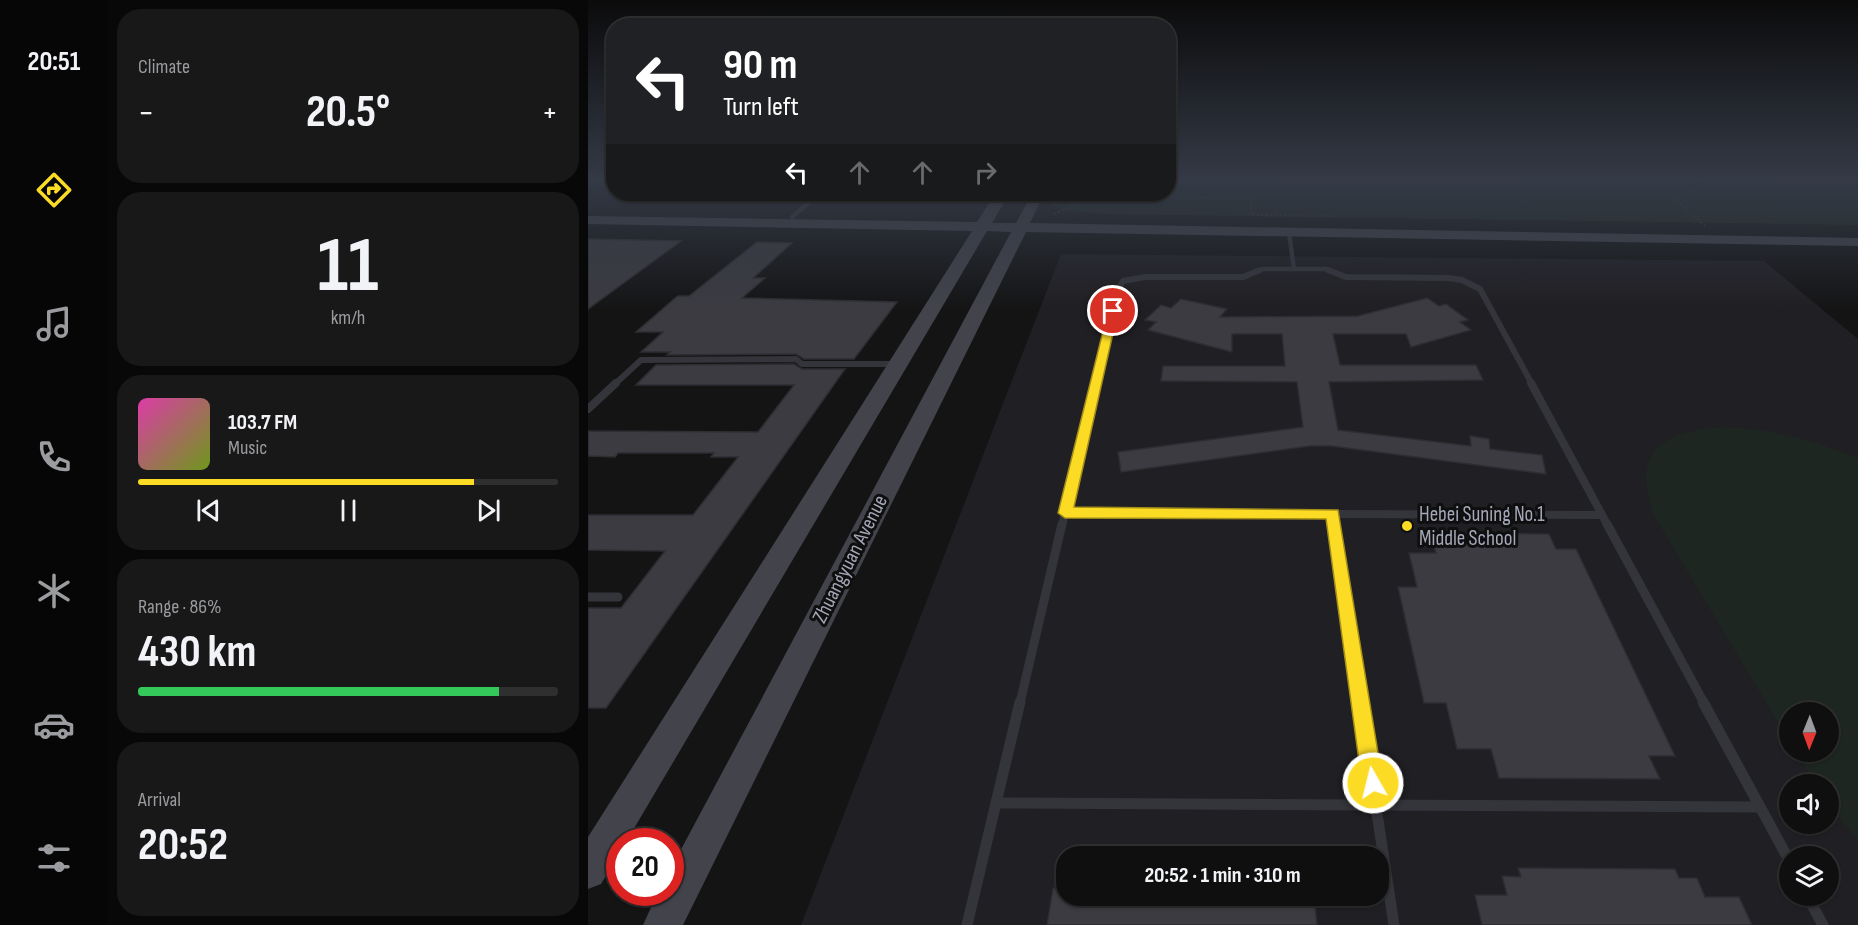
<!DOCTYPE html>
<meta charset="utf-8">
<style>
:root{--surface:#0f0f10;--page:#181819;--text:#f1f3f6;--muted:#9b9c9f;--line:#2f2f30;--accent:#fcdb25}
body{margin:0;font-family:"Sofia Sans Condensed",sans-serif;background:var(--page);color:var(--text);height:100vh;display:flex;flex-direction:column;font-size:22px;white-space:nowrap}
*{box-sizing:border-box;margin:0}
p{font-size:20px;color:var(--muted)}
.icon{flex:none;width:33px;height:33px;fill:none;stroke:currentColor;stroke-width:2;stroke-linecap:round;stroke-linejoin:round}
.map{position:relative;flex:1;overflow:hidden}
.details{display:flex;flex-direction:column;gap:9px;padding:9px;background:#080809;width:480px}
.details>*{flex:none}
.guide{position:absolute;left:18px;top:18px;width:570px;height:183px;border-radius:24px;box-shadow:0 2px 4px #0004,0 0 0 2px var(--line);background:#202124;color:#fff;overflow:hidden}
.needle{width:39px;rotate:181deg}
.buttons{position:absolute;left:1191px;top:702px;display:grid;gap:12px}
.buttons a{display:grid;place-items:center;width:60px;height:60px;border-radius:50%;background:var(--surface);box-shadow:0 2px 4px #0004,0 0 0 2px var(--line);font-size:30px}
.speed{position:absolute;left:18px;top:828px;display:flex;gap:12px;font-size:30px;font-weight:700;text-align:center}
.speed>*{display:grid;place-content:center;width:78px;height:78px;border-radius:50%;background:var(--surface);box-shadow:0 2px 4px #0004,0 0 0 2px var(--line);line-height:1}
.speed .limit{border:9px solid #d22;background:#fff;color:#111}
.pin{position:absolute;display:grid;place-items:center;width:51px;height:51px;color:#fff;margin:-26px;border:3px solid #fff;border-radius:50%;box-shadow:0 2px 6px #0007}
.me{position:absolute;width:66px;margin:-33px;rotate:352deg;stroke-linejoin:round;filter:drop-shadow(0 0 4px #0008)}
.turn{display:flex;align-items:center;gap:21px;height:126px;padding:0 18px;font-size:27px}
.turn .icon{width:78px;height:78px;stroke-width:2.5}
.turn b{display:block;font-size:42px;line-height:51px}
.lanes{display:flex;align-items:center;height:57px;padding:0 18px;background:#0003;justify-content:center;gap:30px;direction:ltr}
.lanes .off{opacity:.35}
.big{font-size:45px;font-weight:700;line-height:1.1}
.details .widget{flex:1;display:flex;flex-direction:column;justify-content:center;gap:9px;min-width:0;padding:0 21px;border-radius:24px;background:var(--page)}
.details .dial{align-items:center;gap:0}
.dial b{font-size:78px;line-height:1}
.song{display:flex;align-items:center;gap:18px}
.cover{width:72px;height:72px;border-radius:9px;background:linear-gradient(135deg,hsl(320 70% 55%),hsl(80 70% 35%))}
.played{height:6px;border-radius:3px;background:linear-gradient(90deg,var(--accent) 80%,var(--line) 80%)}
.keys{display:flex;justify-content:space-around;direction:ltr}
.heat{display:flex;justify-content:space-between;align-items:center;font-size:33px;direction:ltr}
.charge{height:9px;border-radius:4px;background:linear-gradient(90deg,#34c759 86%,var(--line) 0)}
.trip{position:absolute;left:468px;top:846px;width:333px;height:60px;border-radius:24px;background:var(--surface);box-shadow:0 2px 4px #0004,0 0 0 2px var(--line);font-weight:700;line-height:60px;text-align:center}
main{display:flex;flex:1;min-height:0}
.menu{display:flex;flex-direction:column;width:108px;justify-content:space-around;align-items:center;background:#060606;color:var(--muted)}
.menu .icon{width:42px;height:42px}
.menu .active{color:var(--accent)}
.menu b{font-size:27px;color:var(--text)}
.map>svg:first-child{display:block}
.built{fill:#201f23;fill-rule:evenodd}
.green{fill:#1d2620}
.building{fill:#3b3b41;stroke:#2e2d32;stroke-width:1.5}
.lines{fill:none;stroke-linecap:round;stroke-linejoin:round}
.path{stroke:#3a3b42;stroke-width:2;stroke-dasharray:1.5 3;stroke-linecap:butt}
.lane-far4{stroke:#34343b;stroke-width:4.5}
.lane-far3{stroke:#34343b;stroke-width:6}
.lane-far2{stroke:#34343b;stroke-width:8}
.lane-far1{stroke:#34343b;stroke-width:9}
.lane{stroke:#34343b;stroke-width:11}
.secondary{fill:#42434b;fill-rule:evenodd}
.route{fill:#fcdb25;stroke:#a48e18;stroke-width:1.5}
.poi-dot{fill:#fcdb25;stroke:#0f0f10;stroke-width:2}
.labels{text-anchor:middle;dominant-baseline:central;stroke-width:6;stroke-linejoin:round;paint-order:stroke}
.poi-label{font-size:21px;fill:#a4a7b7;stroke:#0f0f10;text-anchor:start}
.street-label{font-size:21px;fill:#a4a7b7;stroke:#0f0f10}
</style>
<main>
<nav class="menu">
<b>20:51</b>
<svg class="icon active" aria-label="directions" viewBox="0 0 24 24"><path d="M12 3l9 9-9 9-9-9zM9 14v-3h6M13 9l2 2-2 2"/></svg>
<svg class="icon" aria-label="music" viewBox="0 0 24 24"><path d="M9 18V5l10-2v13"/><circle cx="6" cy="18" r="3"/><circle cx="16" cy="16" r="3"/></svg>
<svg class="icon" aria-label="phone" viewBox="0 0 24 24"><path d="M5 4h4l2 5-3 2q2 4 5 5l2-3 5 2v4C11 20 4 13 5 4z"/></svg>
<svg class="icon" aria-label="climate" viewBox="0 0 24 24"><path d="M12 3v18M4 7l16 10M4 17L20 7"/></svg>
<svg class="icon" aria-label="car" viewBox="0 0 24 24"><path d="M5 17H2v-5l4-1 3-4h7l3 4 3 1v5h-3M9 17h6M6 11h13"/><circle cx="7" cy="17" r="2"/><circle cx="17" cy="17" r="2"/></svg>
<svg class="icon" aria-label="filters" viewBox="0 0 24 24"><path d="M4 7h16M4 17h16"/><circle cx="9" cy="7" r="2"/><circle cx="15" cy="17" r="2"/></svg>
</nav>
<section class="details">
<div class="widget"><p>Climate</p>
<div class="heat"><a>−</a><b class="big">20.5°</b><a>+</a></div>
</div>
<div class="widget dial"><b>11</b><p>km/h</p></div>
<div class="widget">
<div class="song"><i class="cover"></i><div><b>103.7 FM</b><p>Music</p></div></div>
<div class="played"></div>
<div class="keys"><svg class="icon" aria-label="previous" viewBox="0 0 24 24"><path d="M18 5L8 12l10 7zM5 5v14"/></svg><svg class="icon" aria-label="pause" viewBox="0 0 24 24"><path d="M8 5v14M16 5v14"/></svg><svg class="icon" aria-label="next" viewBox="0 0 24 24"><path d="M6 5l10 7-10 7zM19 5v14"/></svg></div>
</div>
<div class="widget"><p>Range · 86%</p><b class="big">430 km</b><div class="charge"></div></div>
<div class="widget"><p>Arrival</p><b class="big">20:52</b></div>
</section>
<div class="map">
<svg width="1270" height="925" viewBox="0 0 1270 925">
<rect width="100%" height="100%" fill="#141415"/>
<path class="built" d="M473,254L1176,261L1270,339V925H213ZM1202,712H1240V752H1202ZM1202,784H1240V824H1202ZM478,856H790V896H478ZM1202,856H1240V896H1202Z"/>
<g class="green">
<polygon points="581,180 1270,180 1270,225 517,214 474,210 462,203 465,194 580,194"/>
<path d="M1133,427C1182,428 1226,440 1270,458V841L1241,805L1240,784H1228L1208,752H1240V712H1202L1201,741L1066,516C1043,452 1071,432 1133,427Z"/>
</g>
<g class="building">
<polygon points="0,239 93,241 0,309"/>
<polygon points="169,242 204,243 165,278 177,278 154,298 309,302 266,359 216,359 208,354 79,355 82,352 53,352 75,332 48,332 86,299 90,296 101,296"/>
<polygon points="839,298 851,306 858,304 880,320 872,322 883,330 823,347 818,334 745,334 752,365 888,365 895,380 741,382 750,430 883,446 882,436 901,439 902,449 954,455 958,474 743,446 722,446 533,472 530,452 715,427 709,382 573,381 575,366 697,366 694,334 644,334 644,352 560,330 568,322 557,320 573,305 583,308 593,299 639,309 632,317 770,316"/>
<polygon points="206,364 214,369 257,369 18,708 0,708 0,608 33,608 77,551 0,550 0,515 105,515 150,457 123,457 126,453 30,453 27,457 0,456 0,431 170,432 206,385 48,385 68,365"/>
<polygon points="842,533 961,534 968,549 988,549 1087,756 1061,756 1072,779 911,778 903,749 869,749 858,703 836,703 810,587 829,587 821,553 848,553"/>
<polygon points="930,868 1087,869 1091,878 1109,878 1117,897 1151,897 1164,925 894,925 887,895 919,895 914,876 933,877"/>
<polygon points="465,888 478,888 478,896 726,896 729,925 459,925"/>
</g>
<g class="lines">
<g class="path">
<polyline points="769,180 773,191"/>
<polyline points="797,180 801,191"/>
<path d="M1111,180C1160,192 1216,192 1265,184L1267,180"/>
<polyline points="508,194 518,199 529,195 663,198 663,215 749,216"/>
<polyline points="466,214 511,195"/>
<polyline points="1117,226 1087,199 1091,194 1116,188 1118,183"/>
</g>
<g class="lane-far4">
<polyline points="204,217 231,194"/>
<polyline points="701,232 706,269"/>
<polyline points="669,271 674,269 738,269 744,271"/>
</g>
<g class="lane-far3">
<polyline points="740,270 758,277 860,278 874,280 892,289 944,384"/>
<polyline points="27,384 53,360 208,359 214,364 308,364"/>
<polyline points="507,384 530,289 535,281 557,277 655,277 672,270"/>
</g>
<g class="lane-far2">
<polyline points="943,383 1020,526"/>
<polyline points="0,409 28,383"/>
<polyline points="477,513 1014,515"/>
<polyline points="744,514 746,526"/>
<polyline points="474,526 508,383"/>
</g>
<g class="lane-far1">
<polyline points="746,524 773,703"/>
<polyline points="1019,524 1116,703"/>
<polyline points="0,597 30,597"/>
<polyline points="432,703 474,524"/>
</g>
<g class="lane">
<polyline points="772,702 806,925"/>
<polyline points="1115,702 1202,862"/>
<polyline points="408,803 1172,807"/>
<polyline points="1219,896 1235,925"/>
<polyline points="379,925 432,702"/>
</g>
<polygon class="secondary" points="407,194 421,194 404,223 428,223 444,194 456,194 442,223 1270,238 1270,246 438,232 95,925 55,925 70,892 82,892 82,870 423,232 399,231 38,842 32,842 32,853 13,884 0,889 0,837 384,231 0,224 0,216 389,222"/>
</g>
<linearGradient id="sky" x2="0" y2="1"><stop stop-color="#0b0b0c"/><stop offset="0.58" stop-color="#343a46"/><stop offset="1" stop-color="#343a46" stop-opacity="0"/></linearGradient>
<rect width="1270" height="310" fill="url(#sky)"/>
<polygon class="route" points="525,308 530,311 486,507 750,510 795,783 792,790 785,793 777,790 774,783 738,519 477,518 470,513 520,311"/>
<circle class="poi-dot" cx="819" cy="526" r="6"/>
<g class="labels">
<g class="poi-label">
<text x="831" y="514">Hebei Suning No.1<tspan x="831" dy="24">Middle School</tspan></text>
</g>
<g class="street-label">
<text transform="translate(262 559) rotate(-63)">Zhuangyuan Avenue</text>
</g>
</g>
</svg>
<div class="buttons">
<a><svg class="needle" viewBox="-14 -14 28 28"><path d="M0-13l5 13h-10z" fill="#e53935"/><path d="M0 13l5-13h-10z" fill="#9b9c9f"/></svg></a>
<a><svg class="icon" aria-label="sound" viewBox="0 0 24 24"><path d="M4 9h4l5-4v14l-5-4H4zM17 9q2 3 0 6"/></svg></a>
<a><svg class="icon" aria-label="layers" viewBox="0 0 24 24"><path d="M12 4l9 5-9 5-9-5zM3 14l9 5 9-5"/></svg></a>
</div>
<div class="speed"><div class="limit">20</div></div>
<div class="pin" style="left:525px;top:311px;background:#d93025"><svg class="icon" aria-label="arrive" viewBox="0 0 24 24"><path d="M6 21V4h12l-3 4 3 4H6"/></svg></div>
<svg class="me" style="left:785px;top:783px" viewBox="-20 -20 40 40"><circle r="17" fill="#fcdb25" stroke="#fff" stroke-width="3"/><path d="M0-11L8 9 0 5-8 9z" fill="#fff"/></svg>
<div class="trip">20:52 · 1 min · 310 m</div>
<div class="guide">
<div class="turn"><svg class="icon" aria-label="left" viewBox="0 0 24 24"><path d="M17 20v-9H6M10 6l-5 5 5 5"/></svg><div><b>90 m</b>Turn left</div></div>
<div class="lanes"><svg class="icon" aria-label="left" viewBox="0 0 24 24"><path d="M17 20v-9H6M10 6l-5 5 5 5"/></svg><svg class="icon off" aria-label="ahead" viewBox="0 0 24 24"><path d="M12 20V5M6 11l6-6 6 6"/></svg><svg class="icon off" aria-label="ahead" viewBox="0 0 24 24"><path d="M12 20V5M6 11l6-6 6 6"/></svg><svg class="icon off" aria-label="right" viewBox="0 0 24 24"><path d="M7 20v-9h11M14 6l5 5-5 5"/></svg></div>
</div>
</div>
</main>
